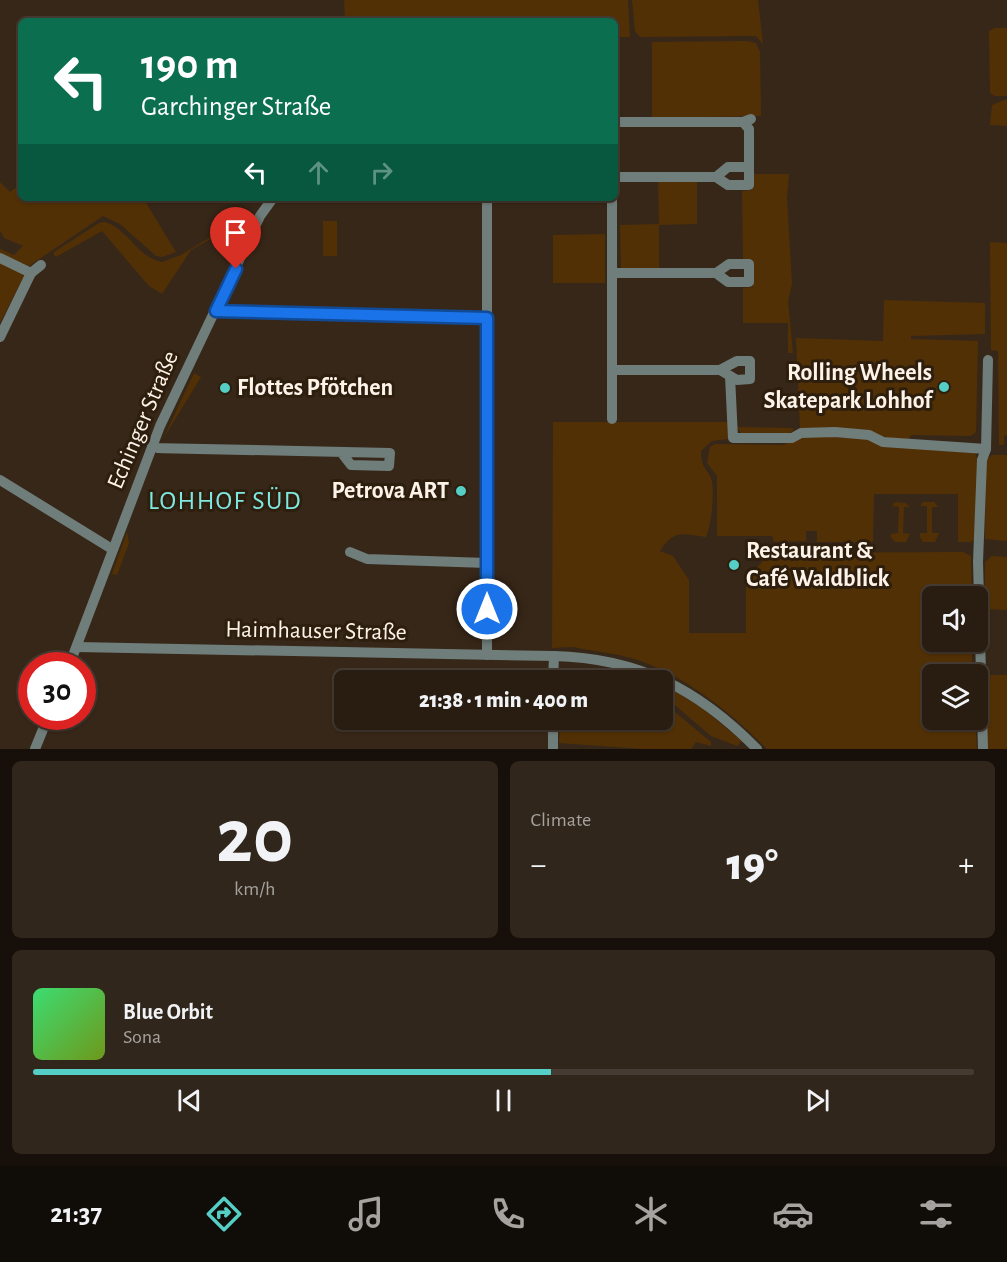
<!DOCTYPE html>
<meta charset="utf-8">
<style>
:root{--surface:#291d12;--page:#31261b;--text:#f1f3f6;--muted:#a5a29f;--line:#453b32;--accent:#55cec5}
body{margin:0;font-family:"Alegreya Sans",sans-serif;background:var(--page);color:var(--text);height:100vh;display:flex;flex-direction:column;font-size:22px;white-space:nowrap}
*{box-sizing:border-box;margin:0}
p{font-size:20px;color:var(--muted)}
.icon{flex:none;width:33px;height:33px;fill:none;stroke:currentColor;stroke-width:2;stroke-linecap:round;stroke-linejoin:round}
.map{position:relative;height:749px;overflow:hidden}
.side{display:flex;flex-direction:column;gap:12px;padding:12px;background:#17100a;flex:1}
.side>*{flex:none}
.banner{position:absolute;left:18px;top:18px;width:600px;height:183px;border-radius:9px;box-shadow:0 2px 4px #0004,0 0 0 2px var(--line);background:#0b6e4f;color:#fff;overflow:hidden}
.buttons{position:absolute;left:922px;top:586px;display:grid;gap:12px}
.buttons a{display:grid;place-items:center;width:66px;height:66px;border-radius:9px;background:var(--surface);box-shadow:0 2px 4px #0004,0 0 0 2px var(--line);font-size:30px}
.speed{position:absolute;left:18px;top:652px;display:flex;gap:12px;font-size:30px;font-weight:700;text-align:center}
.speed>*{display:grid;place-content:center;width:78px;height:78px;border-radius:50%;background:var(--surface);box-shadow:0 2px 4px #0004,0 0 0 2px var(--line);line-height:1}
.speed .limit{border:9px solid #d22;background:#fff;color:#111}
.pin{position:absolute;display:grid;place-items:center;width:51px;height:51px;color:#fff;margin:-62px -26px;border-radius:50% 50% 50% 0;rotate:-45deg;box-shadow:0 0 6px #0007}
.pin .icon{rotate:45deg}
.me{position:absolute;width:66px;margin:-33px;rotate:0deg;stroke-linejoin:round;filter:drop-shadow(0 0 4px #0008)}
.turn{display:flex;align-items:center;gap:21px;height:126px;padding:0 24px;font-size:27px}
.turn .icon{width:78px;height:78px;stroke-width:2.5}
.turn b{display:block;font-size:42px;line-height:51px}
.lanes{display:flex;align-items:center;height:57px;padding:0 24px;background:#0003;justify-content:center;gap:30px;direction:ltr}
.lanes .off{opacity:.35}
.big{font-size:45px;font-weight:800;line-height:1.1}
.side .card{flex:1;display:flex;flex-direction:column;justify-content:center;gap:9px;min-width:0;padding:0 21px;border-radius:9px;background:var(--page)}
.side .dial{align-items:center;gap:0}
.dial b{font-size:78px;line-height:1}
.song{display:flex;align-items:center;gap:18px}
.cover{width:72px;height:72px;border-radius:9px;background:linear-gradient(135deg,hsl(140 70% 55%),hsl(80 70% 35%))}
.played{height:6px;border-radius:3px;background:linear-gradient(90deg,var(--accent) 55%,var(--line) 55%)}
.keys{display:flex;justify-content:space-around;direction:ltr}
.heat{display:flex;justify-content:space-between;align-items:center;font-size:33px;direction:ltr}
.side .tiles{flex:1;display:grid;gap:12px;grid-template-columns:1fr 1fr}
.card:last-child{grid-column:span 2}
.trip{position:absolute;left:334px;top:670px;width:339px;height:60px;border-radius:9px;background:var(--surface);box-shadow:0 2px 4px #0004,0 0 0 2px var(--line);font-weight:800;line-height:60px;text-align:center}
.tabs{display:flex;height:96px;justify-content:space-around;align-items:center;background:#100c07;color:var(--muted)}
.tabs .icon{width:42px;height:42px}
.tabs .on{color:var(--accent)}
.tabs b{font-size:27px;color:var(--text)}
.map>svg:first-child{display:block}
.green{fill:#523005}
.lines{fill:none;stroke-linecap:round;stroke-linejoin:round}
.minor{stroke:#6f7d7b;stroke-width:10}
.route-casing{stroke:#114b97;stroke-width:15}
.route{stroke:#1a73e8;stroke-width:10}
.poi-dot{fill:#55cec5;stroke:#2d1e0e;stroke-width:2}
.labels{text-anchor:middle;dominant-baseline:central;stroke-width:6;stroke-linejoin:round;paint-order:stroke}
.poi-label{font-size:24px;font-weight:bold;fill:#fdf3e9;stroke:#2d1e0e;text-anchor:end}
.street-label{font-size:24px;fill:#fdf3e9;stroke:#2d1e0e}
.neighbourhood-label{font-size:26px;letter-spacing:1.5px;fill:#7fe9e1;stroke:#2d1e0e}
</style>
<div class="map">
<svg width="1007" height="749" viewBox="0 0 1007 749">
<rect width="100%" height="100%" fill="#372718"/>
<g class="green">
<polygon points="344,0 628,0 630,37 615,37 615,21 345,21"/>
<polygon points="632,0 758,0 763,44 756,36 749,36 640,37 635,31"/>
<polygon points="995,28 1007,28 1007,96 995,96 990,93 989,31"/>
<polygon points="746,41 756,43 760,52 761,116 652,118 652,42"/>
<polygon points="1007,99 1007,126 990,125 992,105"/>
<polygon points="752,174 789,174 787,198 792,284 788,301 793,353 788,353 788,323 743,323 743,288 753,287 752,259 743,259 742,191 752,190"/>
<polygon points="0,182 10,192 21,184 21,198 143,198 176,252 162,257 156,256 120,224 103,216 29,266 0,255 0,249 14,255 23,246 4,238 0,231"/>
<polygon points="658,182 697,182 697,224 659,225 659,269 621,269 620,225 659,224"/>
<rect x="323" y="221" width="14" height="35"/>
<path d="M105,222C128,229 138,258 162,262L181,255L230,225L234,226L191,250L162,294L149,286L102,231L56,257L54,255V252L99,223Z"/>
<polygon points="605,234 605,283 553,283 553,235"/>
<polygon points="990,242 1007,243 1007,435 1004,436 1004,445 999,445 998,351 991,350"/>
<polygon points="0,261 21,272 24,276 0,323"/>
<polygon points="884,300 985,303 985,334 911,336 911,339 978,341 976,432 971,436 911,435 909,439 882,437 868,430 800,429 796,338 883,341"/>
<polygon points="194,373 201,377 163,439"/>
<path d="M553,422H729L728,439L712,441L701,451C701,471 710,470 712,482C714,498 712,522 706,537C681,534 675,529 660,551L673,556L689,580V633H746V580L770,553L963,552L971,556L972,597H933V642H972V675L935,672L933,720H975L977,749H767C731,712 684,675 635,659C617,654 594,651 578,648C573,646 560,648 552,648Z"/>
<polygon points="737,427 793,428 793,431 785,436 742,435"/>
<polygon points="804,436 865,438 975,453 978,461 978,536 971,542 958,542 958,494 874,494 873,542 817,542 817,531 806,531 806,541 774,542 772,536 717,536 717,476 707,463 710,447 715,444 783,445"/>
<polygon points="992,455 1007,455 1007,541 985,539 986,461"/>
<polygon points="895,502 905,503 910,507 904,507 903,533 910,534 906,542 895,542 891,538 891,534 898,533 899,507 892,506"/>
<polygon points="923,502 934,502 938,507 932,507 932,533 939,533 935,542 923,542 920,537 920,533 927,533 927,506 920,506"/>
<polygon points="127,532 129,543 117,575 112,574"/>
<polygon points="992,556 1007,557 1007,610 985,609 985,562"/>
<polygon points="568,668 591,670 630,681 560,681 561,672"/>
<polygon points="985,675 1007,675 1007,749 987,749"/>
<polygon points="663,684 702,708 742,741 737,746 711,736 663,695"/>
<polygon points="663,702 711,742 711,746 696,742 691,749 644,749 559,743 560,720 663,720"/>
</g>
<g class="lines">
<g class="minor">
<polyline points="615,122 743,122 751,119"/>
<polyline points="615,177 716,177 728,185 749,185 749,129 743,122"/>
<polyline points="716,177 728,167 749,167"/>
<polyline points="612,198 612,419"/>
<polyline points="0,258 31,273"/>
<polyline points="612,273 716,273 728,282 749,282 749,264 729,264 716,273"/>
<polyline points="215,311 487,318"/>
<polyline points="0,337 31,273 41,265"/>
<polyline points="612,370 720,370 737,380 750,379 750,361 737,361 720,370"/>
<polyline points="730,376 733,438 792,438 801,433 835,432 869,435 883,442 986,449"/>
<path d="M152,446L158,448C235,450 312,451 390,453L389,466L351,465L341,452"/>
<polyline points="0,480 112,549"/>
<polyline points="350,552 367,559 487,563"/>
<path d="M77,647L554,656C638,658 698,689 757,749"/>
<polyline points="487,655 487,198"/>
<polyline points="69,666 160,426 260,216 273,198"/>
<polyline points="553,681 554,656"/>
<polyline points="35,749 48,717"/>
<polyline points="553,749 553,720"/>
<polyline points="983,749 978,562 982,460 986,449 988,360"/>
</g>
</g>
<g class="lines">
<g class="route-casing">
<polyline id="route" points="236,269 216,311 487,318 487,609"/>
</g>
<use href="#route" class="route"/>
</g>
<g class="poi-dot">
<circle cx="944" cy="387" r="6"/>
<circle cx="225" cy="388" r="6"/>
<circle cx="461" cy="491" r="6"/>
<circle cx="734" cy="565" r="6"/>
</g>
<g class="labels">
<g class="poi-label">
<text x="932" y="373">Rolling Wheels<tspan x="932" dy="28">Skatepark Lohhof</tspan></text>
<text x="237" y="388" text-anchor="start">Flottes Pfötchen</text>
<text x="449" y="491">Petrova ART</text>
<text x="746" y="551" text-anchor="start">Restaurant &amp;<tspan x="746" dy="28">Café Waldblick</tspan></text>
</g>
<g class="street-label">
<text transform="translate(143 420) rotate(-67)">Echinger Straße</text>
<text transform="translate(316 631) rotate(1)">Haimhauser Straße</text>
</g>
<g class="neighbourhood-label">
<text x="225" y="501">LOHHOF SÜD</text>
</g>
</g>
</svg>
<div class="buttons">
<a><svg class="icon" aria-label="sound" viewBox="0 0 24 24"><path d="M4 9h4l5-4v14l-5-4H4zM17 9q2 3 0 6"/></svg></a>
<a><svg class="icon" aria-label="layers" viewBox="0 0 24 24"><path d="M12 4l9 5-9 5-9-5zM3 14l9 5 9-5"/></svg></a>
</div>
<div class="speed"><div class="limit">30</div></div>
<div class="pin" style="left:236px;top:269px;background:#d93025"><svg class="icon" aria-label="arrive" viewBox="0 0 24 24"><path d="M6 21V4h12l-3 4 3 4H6"/></svg></div>
<svg class="me" style="left:487px;top:609px" viewBox="-20 -20 40 40"><circle r="17" fill="#1a73e8" stroke="#fff" stroke-width="3"/><path d="M0-11L8 9 0 5-8 9z" fill="#fff"/></svg>
<div class="trip">21:38 · 1 min · 400 m</div>
<div class="banner">
<div class="turn"><svg class="icon" aria-label="left" viewBox="0 0 24 24"><path d="M17 20v-9H6M10 6l-5 5 5 5"/></svg><div><b>190 m</b>Garchinger Straße</div></div>
<div class="lanes"><svg class="icon" aria-label="left" viewBox="0 0 24 24"><path d="M17 20v-9H6M10 6l-5 5 5 5"/></svg><svg class="icon off" aria-label="ahead" viewBox="0 0 24 24"><path d="M12 20V5M6 11l6-6 6 6"/></svg><svg class="icon off" aria-label="right" viewBox="0 0 24 24"><path d="M7 20v-9h11M14 6l5 5-5 5"/></svg></div>
</div>
</div>
<section class="side">
<div class="tiles">
<div class="card dial"><b>20</b><p>km/h</p></div>
<div class="card"><p>Climate</p>
<div class="heat"><a>−</a><b class="big">19°</b><a>+</a></div>
</div>
<div class="card">
<div class="song"><i class="cover"></i><div><b>Blue Orbit</b><p>Sona</p></div></div>
<div class="played"></div>
<div class="keys"><svg class="icon" aria-label="previous" viewBox="0 0 24 24"><path d="M18 5L8 12l10 7zM5 5v14"/></svg><svg class="icon" aria-label="pause" viewBox="0 0 24 24"><path d="M8 5v14M16 5v14"/></svg><svg class="icon" aria-label="next" viewBox="0 0 24 24"><path d="M6 5l10 7-10 7zM19 5v14"/></svg></div>
</div>
</div>
</section>
<nav class="tabs">
<b>21:37</b>
<svg class="icon on" aria-label="directions" viewBox="0 0 24 24"><path d="M12 3l9 9-9 9-9-9zM9 14v-3h6M13 9l2 2-2 2"/></svg>
<svg class="icon" aria-label="music" viewBox="0 0 24 24"><path d="M9 18V5l10-2v13"/><circle cx="6" cy="18" r="3"/><circle cx="16" cy="16" r="3"/></svg>
<svg class="icon" aria-label="phone" viewBox="0 0 24 24"><path d="M5 4h4l2 5-3 2q2 4 5 5l2-3 5 2v4C11 20 4 13 5 4z"/></svg>
<svg class="icon" aria-label="climate" viewBox="0 0 24 24"><path d="M12 3v18M4 7l16 10M4 17L20 7"/></svg>
<svg class="icon" aria-label="car" viewBox="0 0 24 24"><path d="M5 17H2v-5l4-1 3-4h7l3 4 3 1v5h-3M9 17h6M6 11h13"/><circle cx="7" cy="17" r="2"/><circle cx="17" cy="17" r="2"/></svg>
<svg class="icon" aria-label="filters" viewBox="0 0 24 24"><path d="M4 7h16M4 17h16"/><circle cx="9" cy="7" r="2"/><circle cx="15" cy="17" r="2"/></svg>
</nav>
